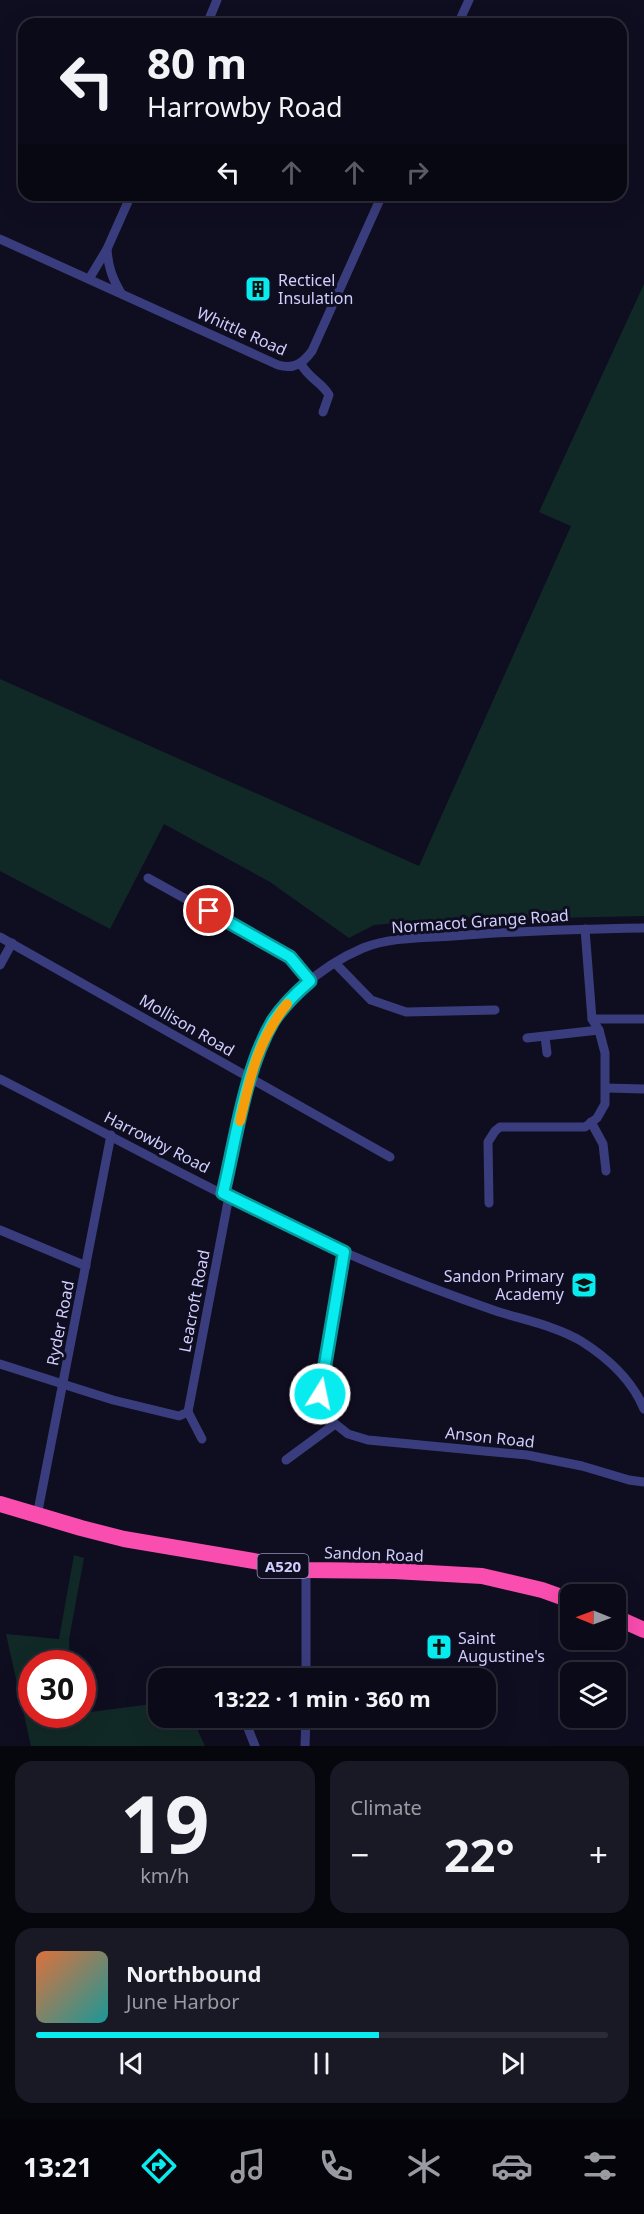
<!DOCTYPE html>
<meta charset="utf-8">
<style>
:root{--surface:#0b0a18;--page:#191825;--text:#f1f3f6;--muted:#9a9aa2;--line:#2b2b37;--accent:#08ecef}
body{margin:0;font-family:"Noto Sans",sans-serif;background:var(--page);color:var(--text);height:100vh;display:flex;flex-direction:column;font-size:22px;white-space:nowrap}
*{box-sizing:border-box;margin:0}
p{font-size:20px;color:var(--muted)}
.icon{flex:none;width:33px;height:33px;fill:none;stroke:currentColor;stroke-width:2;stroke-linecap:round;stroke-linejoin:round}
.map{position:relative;height:1746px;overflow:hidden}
.drawer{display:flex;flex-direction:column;gap:15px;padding:15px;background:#06060d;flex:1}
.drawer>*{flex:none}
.banner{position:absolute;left:18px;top:18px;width:609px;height:183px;border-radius:18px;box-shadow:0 6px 24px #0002,0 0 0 2px var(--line);background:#0b0a18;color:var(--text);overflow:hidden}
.needle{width:39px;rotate:271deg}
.controls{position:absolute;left:560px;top:1584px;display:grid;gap:12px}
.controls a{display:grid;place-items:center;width:66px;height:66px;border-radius:12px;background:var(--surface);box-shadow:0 6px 24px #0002,0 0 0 2px var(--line);font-size:30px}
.speed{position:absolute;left:18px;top:1650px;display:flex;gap:12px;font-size:30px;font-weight:700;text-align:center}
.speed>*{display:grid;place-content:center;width:78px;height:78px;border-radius:50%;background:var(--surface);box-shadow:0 6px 24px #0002,0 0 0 2px var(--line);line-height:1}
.speed .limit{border:9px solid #d22;background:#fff;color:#111}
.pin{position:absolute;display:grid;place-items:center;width:51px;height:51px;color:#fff;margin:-26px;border:3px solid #fff;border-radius:50%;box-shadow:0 2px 6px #0007}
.me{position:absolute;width:66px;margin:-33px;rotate:10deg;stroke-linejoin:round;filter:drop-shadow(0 0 4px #0008)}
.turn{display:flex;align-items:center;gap:21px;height:126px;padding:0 30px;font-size:27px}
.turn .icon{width:78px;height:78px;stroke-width:2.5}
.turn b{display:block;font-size:42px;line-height:51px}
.lanes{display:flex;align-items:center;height:57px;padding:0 30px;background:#0003;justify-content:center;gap:30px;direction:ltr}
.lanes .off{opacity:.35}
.big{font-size:45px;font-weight:700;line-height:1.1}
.drawer .widget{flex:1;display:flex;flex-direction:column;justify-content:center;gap:9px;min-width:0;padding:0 21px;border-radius:18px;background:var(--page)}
.drawer .dial{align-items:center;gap:0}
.dial b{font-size:78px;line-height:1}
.song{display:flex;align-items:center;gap:18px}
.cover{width:72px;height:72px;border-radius:9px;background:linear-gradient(135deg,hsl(20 70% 55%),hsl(180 70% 35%))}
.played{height:6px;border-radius:3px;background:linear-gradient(90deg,var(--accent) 60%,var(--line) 60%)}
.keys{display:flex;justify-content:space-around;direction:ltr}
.heat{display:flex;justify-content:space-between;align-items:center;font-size:33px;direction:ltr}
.drawer .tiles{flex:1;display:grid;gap:15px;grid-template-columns:1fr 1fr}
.widget:last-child{grid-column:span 2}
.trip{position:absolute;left:148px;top:1668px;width:348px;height:60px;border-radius:18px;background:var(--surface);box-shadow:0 6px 24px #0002,0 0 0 2px var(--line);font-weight:700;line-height:60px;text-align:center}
.menu{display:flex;height:96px;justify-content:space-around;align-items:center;background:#04040a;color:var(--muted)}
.menu .icon{width:42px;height:42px}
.menu .current{color:var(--accent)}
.menu b{font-size:27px;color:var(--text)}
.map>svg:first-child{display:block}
.green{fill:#112926}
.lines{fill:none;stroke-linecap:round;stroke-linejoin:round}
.street{stroke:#3a3d7d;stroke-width:9}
.highway{stroke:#f94daf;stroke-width:16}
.route-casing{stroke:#05999b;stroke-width:15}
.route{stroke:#08ecef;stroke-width:10}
.slow{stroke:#f59e0b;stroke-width:10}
.labels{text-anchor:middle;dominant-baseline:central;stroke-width:6;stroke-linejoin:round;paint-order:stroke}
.shield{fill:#0f0d20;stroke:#9594bb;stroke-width:1.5}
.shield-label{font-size:15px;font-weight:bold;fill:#cfcefd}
.poi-label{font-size:16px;fill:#cfcefd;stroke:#0f0d20;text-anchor:start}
.street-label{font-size:16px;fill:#cfcefd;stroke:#0f0d20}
</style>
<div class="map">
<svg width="644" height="1746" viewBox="0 0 644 1746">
<rect width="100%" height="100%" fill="#0f0d20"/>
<g class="green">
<polygon points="644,284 644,916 422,921 374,925 349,938 270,882 164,824 110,929 0,871 0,679 419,866 571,526 539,512"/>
<polygon points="74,1555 84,1558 69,1639 70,1663 32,1664 32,1714 82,1714 83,1713 159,1703 159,1718 192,1718 205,1746 31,1746 6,1634 59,1639"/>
</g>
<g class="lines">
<g class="street">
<polyline points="207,24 217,0"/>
<polyline points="458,24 469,0"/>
<path d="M0,239L278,365C294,370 303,363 312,351L382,195"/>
<path d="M107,249C108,266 112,278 121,293"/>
<polyline points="89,279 107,249 131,195"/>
<path d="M301,364C310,380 322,382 329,395L323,412"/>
<polyline points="148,878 290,957 310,981"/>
<polyline points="0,937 390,1157"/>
<polyline points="335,963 371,1000 406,1012 495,1010"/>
<polyline points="0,965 12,943"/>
<polyline points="592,1019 644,1019"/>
<polyline points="545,1037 547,1053"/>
<polyline points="527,1038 599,1030"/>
<path d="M0,1079C114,1137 227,1200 344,1252C394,1274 444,1293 496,1311C524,1320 556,1326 581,1341C608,1358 632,1380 644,1409"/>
<polyline points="606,1088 644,1089"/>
<polyline points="591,1122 603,1144 606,1171"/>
<path d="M223,1193C235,1144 242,1090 261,1043C279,1001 321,966 363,948C390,937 423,938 453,936C516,931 580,929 644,928"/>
<polyline points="489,1203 488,1142 495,1131 500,1127 585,1127 597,1118 605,1104 605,1053 599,1030 592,1019 585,929"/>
<polyline points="0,1230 86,1266"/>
<polyline points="344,1252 320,1394 328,1418 348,1434 368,1440 527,1455 582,1466 629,1480 644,1482"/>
<polyline points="0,1364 113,1400 179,1416 188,1412 229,1196"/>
<polyline points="188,1412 202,1439"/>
<polyline points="286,1460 335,1424"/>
<polyline points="37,1516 111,1135"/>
<polyline points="306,1678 306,1570"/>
<polyline points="244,1718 255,1746"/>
<polyline points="305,1746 306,1718"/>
</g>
<g class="highway">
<polyline points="0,1504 81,1528 124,1539 306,1570 394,1571 482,1576 542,1590 570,1600"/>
<polyline points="615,1617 644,1630"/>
</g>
</g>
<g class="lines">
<g class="route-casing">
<path id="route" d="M209,911L290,957L310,981C296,993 283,1006 273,1021C245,1069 236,1139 223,1193L344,1252L320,1394"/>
</g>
<use href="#route" class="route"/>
<path class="slow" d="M240,1121C250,1077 258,1040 287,1004"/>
</g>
<defs>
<g id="building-square" transform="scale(1.35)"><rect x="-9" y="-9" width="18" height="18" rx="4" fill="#08ecef" stroke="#0f0d20"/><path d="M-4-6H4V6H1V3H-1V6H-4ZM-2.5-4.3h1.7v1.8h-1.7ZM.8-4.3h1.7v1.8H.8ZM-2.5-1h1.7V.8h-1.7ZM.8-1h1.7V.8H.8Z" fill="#111"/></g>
<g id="school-square" transform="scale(1.35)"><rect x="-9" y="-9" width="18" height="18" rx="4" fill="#08ecef" stroke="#0f0d20"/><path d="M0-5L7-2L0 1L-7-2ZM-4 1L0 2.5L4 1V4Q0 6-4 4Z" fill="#111"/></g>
<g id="church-square" transform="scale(1.35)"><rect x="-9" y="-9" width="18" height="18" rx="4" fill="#08ecef" stroke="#0f0d20"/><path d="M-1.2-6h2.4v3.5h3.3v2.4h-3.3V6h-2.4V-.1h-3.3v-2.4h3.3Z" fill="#111"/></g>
</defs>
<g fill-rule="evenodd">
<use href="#building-square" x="258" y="289"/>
<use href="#school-square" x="584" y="1285"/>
<use href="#church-square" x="439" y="1647"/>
</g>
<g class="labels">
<rect class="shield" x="257.5" y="1554" width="51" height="24" rx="4.5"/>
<g class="shield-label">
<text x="283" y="1566">A520</text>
</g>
<g class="poi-label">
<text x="278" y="280">Recticel<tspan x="278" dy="18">Insulation</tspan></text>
<text x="564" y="1276" text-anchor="end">Sandon Primary<tspan x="564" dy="18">Academy</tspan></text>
<text x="458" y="1638">Saint<tspan x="458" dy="18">Augustine's</tspan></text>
</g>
<g class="street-label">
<text transform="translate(242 331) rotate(24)">Whittle Road</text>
<text transform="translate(480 921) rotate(-4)">Normacot Grange Road</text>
<text transform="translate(187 1025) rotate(30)">Mollison Road</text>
<text transform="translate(157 1142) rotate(27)">Harrowby Road</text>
<text transform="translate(194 1301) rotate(-79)">Leacroft Road</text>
<text transform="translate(60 1323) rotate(-79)">Ryder Road</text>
<text transform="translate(490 1437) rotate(6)">Anson Road</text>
<text transform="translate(374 1554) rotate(2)">Sandon Road</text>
</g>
</g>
</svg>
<div class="controls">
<a><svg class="needle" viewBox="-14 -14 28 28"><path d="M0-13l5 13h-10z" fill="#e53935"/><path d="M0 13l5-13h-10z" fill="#9a9aa2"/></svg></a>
<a><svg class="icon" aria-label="layers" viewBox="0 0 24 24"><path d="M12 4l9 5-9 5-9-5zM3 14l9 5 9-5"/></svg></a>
</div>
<div class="speed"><div class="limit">30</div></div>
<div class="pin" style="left:209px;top:911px;background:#d93025"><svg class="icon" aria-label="arrive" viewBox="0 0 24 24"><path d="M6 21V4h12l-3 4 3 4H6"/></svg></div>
<svg class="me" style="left:320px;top:1394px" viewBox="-20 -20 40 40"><circle r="17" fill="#08ecef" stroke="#fff" stroke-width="3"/><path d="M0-11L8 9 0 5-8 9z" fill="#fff"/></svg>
<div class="trip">13:22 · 1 min · 360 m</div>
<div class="banner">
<div class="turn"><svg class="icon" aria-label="left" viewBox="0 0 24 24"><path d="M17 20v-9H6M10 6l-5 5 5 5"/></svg><div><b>80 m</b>Harrowby Road</div></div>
<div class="lanes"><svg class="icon" aria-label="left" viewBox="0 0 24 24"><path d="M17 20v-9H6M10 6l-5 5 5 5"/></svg><svg class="icon off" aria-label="ahead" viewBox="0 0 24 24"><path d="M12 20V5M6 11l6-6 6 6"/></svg><svg class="icon off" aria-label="ahead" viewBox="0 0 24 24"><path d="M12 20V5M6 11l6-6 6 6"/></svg><svg class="icon off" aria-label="right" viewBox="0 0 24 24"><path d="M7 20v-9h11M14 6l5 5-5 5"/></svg></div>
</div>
</div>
<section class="drawer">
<div class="tiles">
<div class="widget dial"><b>19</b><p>km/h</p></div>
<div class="widget"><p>Climate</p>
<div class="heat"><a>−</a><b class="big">22°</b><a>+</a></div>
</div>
<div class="widget">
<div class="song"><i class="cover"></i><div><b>Northbound</b><p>June Harbor</p></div></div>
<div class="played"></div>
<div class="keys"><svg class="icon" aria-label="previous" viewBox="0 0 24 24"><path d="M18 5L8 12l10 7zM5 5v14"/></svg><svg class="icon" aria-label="pause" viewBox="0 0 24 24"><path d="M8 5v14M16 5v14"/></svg><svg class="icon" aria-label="next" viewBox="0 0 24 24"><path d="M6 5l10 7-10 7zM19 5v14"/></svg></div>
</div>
</div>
</section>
<nav class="menu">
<b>13:21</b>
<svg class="icon current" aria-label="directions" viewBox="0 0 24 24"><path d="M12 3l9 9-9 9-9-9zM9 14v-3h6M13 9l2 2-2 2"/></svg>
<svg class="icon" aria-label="music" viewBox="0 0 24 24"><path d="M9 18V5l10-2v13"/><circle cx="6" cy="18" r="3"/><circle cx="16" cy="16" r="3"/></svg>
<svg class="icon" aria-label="phone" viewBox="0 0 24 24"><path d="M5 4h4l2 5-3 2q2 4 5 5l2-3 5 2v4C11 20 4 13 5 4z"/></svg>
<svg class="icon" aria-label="climate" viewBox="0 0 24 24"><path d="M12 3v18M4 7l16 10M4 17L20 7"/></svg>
<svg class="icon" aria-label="car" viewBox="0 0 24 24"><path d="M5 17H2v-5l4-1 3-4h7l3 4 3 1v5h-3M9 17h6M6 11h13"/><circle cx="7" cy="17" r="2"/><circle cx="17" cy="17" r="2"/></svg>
<svg class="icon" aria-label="filters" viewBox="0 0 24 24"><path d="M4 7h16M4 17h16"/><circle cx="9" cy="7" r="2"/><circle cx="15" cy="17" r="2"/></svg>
</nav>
